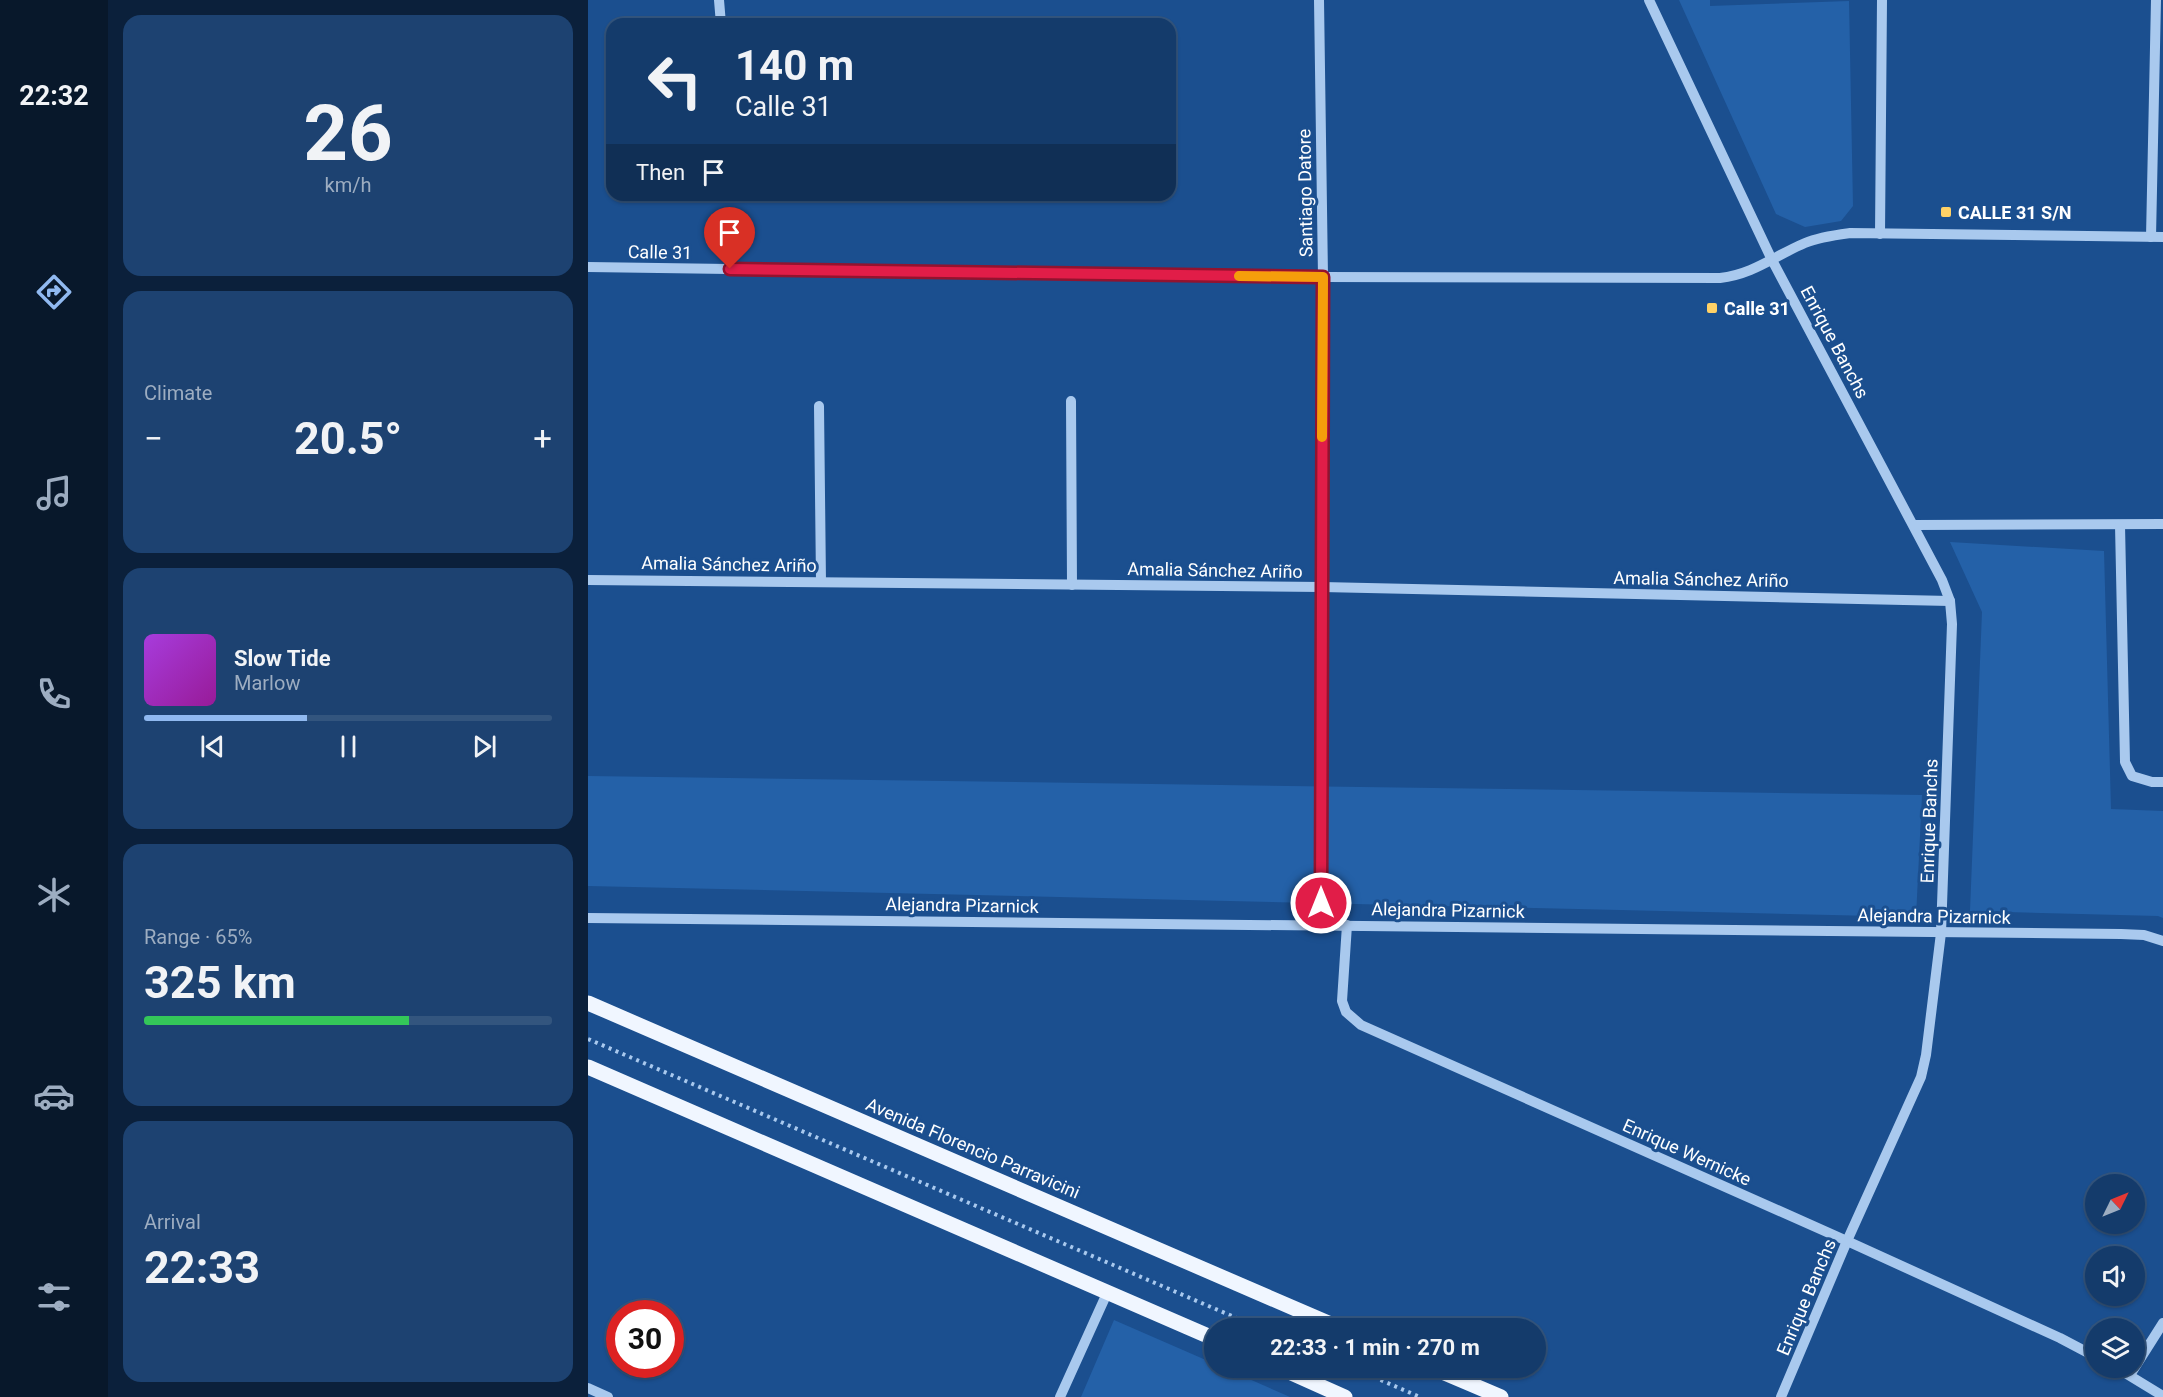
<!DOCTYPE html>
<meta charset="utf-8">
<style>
:root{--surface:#143b6b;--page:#1d4271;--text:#f1f3f6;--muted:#9dadc1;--line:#33557e;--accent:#90b9f0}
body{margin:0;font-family:Roboto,sans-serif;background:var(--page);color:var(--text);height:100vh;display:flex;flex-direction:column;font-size:22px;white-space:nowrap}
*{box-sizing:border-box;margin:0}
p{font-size:20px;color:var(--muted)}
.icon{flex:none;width:33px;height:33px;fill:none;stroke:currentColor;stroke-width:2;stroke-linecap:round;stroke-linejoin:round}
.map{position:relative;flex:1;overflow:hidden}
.drawer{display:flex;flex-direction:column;gap:15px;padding:15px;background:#0b203b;width:480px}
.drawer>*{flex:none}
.guide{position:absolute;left:18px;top:18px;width:570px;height:183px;border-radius:18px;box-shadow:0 2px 4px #0004,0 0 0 2px var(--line);background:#143b6b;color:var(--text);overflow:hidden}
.needle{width:39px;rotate:47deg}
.fabs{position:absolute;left:1497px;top:1174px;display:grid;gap:12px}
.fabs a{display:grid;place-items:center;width:60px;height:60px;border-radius:50%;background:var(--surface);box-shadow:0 2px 4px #0004,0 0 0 2px var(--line);font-size:30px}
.speed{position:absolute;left:18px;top:1300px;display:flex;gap:12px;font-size:30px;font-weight:700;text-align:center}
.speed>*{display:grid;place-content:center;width:78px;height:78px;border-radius:50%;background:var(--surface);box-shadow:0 2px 4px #0004,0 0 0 2px var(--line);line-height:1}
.speed .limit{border:9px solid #d22;background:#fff;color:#111}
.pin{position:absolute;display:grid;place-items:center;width:51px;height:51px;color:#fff;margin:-62px -26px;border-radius:50% 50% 50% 0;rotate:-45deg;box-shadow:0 0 6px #0007}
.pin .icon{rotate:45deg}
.me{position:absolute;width:66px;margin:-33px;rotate:0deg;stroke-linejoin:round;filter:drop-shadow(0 0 4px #0008)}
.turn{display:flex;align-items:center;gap:21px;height:126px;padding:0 30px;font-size:27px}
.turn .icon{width:78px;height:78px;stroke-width:2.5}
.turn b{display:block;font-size:42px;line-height:51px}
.then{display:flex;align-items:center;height:57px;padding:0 30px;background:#0003;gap:12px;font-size:22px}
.big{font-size:45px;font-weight:700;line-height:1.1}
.drawer .tile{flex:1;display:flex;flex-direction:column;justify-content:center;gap:9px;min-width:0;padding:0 21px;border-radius:18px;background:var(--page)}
.drawer .dial{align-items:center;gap:0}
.dial b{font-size:78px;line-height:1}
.song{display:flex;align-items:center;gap:18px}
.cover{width:72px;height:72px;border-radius:9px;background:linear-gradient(135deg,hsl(280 70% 55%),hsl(300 70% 35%))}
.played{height:6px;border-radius:3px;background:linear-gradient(90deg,var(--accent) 40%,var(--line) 40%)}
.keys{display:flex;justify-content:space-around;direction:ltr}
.heat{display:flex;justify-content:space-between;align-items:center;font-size:33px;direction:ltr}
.charge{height:9px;border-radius:4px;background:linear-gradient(90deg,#34c759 65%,var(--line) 0)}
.trip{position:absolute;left:616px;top:1318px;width:342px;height:60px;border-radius:30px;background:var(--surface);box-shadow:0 2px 4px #0004,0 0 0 2px var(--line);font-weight:700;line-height:60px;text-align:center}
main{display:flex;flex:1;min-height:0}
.menu{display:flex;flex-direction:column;width:108px;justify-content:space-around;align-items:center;background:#08182b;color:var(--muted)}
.menu .icon{width:42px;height:42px}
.menu .on{color:var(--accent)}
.menu b{font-size:27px;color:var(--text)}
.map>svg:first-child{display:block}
.green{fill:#2461a8}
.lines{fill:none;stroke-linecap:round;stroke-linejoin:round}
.path{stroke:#a9c9ee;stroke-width:4;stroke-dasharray:3 4.5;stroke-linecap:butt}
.minor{stroke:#a9c9ee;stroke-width:10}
.major{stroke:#f0f6ff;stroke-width:15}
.route-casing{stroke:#92132f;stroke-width:15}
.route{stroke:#e11d48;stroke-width:10}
.slow{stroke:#f59e0b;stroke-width:10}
.poi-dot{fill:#ffd166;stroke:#1b4f8f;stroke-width:2}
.labels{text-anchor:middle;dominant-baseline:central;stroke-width:6;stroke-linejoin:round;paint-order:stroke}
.street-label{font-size:18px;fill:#fff;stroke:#1b4f8f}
.poi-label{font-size:18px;font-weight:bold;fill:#fff;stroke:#1b4f8f;text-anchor:start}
</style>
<main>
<nav class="menu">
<b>22:32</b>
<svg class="icon on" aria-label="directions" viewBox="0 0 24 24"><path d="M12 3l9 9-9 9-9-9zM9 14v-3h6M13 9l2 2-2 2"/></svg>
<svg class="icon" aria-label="music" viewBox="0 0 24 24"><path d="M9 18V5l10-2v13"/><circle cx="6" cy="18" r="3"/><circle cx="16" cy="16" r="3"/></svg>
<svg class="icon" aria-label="phone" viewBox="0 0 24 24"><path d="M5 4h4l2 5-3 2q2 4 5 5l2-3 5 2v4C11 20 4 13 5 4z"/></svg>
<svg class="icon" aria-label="climate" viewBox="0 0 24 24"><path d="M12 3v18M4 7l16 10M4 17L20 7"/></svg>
<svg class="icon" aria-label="car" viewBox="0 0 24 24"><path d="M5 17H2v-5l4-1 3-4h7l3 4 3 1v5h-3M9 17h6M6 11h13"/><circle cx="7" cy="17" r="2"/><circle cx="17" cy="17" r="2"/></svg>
<svg class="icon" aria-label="filters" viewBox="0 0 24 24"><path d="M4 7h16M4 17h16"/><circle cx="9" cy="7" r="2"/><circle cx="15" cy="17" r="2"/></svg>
</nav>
<section class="drawer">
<div class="tile dial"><b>26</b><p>km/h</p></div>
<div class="tile"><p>Climate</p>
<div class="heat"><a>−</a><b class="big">20.5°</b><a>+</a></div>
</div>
<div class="tile">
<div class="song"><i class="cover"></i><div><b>Slow Tide</b><p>Marlow</p></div></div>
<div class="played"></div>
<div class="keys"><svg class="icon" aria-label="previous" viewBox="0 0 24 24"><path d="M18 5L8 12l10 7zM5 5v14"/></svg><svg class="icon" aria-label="pause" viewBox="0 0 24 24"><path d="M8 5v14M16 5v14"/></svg><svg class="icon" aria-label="next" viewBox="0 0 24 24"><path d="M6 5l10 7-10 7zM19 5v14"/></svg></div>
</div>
<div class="tile"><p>Range · 65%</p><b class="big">325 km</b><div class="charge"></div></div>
<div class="tile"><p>Arrival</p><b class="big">22:33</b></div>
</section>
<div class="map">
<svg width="1575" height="1397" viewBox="0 0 1575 1397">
<rect width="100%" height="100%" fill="#1b4f8f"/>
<g class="green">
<polygon points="1091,0 1122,0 1122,6 1261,1 1265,206 1253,221 1217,227 1188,214"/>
<polygon points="1362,542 1516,551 1523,809 1575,811 1575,918 1570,916 1382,911 1394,612"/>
<polygon points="0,776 1334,795 1328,917 0,886"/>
<polygon points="526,1320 627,1364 627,1368 636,1368 702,1397 493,1397"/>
</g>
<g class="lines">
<g class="path">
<polyline points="0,1039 674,1329"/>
<polyline points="765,1368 832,1397"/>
</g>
<g class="minor">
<polyline points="131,0 133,24"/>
<polyline points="731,0 735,277 733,925"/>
<polyline points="1061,0 1184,260 1354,580 1362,601 1364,624 1353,933 1338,1055 1333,1077 1259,1241 1193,1397"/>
<polyline points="1292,234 1294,0"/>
<polyline points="1563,237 1568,0"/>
<path d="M0,267L735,277L1132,278C1166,274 1186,256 1217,243C1231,237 1247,235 1262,233L1575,237"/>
<polyline points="483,401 484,585"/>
<polyline points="231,406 233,582"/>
<polyline points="1327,525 1575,524"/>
<polyline points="1532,525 1537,762 1544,776 1564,782 1575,782"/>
<polyline points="0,580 734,587 1362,601"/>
<polyline points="0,918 1533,934 1556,935 1575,941"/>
<polyline points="759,925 754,1001 758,1012 773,1025 1259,1241 1472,1338 1508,1357"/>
<polyline points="1529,1368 1575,1396"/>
<polyline points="1542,1375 1575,1323"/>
<polyline points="0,1388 20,1397"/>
<polyline points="472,1397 520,1291"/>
</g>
<g class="major">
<polyline points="0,1003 754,1329"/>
<polyline points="0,1067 627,1339"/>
<polyline points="692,1368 757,1397"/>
<polyline points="845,1368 913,1397"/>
</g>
</g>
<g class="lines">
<g class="route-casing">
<polyline id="route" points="142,269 735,277 733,903"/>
</g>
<use href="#route" class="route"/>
<polyline class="slow" points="651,276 735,277 734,437"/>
</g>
<g class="poi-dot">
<rect x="1352" y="206" width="12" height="12" rx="3"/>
<rect x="1118" y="302" width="12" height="12" rx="3"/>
</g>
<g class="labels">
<g class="street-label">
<text transform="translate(717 193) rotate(-91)">Santiago Datore</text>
<text transform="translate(72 252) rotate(1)">Calle 31</text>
<text transform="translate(1247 342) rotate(62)">Enrique Banchs</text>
<text transform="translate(141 564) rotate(1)">Amalia Sánchez Ariño</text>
<text transform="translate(627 570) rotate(1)">Amalia Sánchez Ariño</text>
<text transform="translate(1113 579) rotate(1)">Amalia Sánchez Ariño</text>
<text transform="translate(1341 821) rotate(-88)">Enrique Banchs</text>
<text transform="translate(374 905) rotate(1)">Alejandra Pizarnick</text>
<text transform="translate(860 910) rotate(1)">Alejandra Pizarnick</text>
<text transform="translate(1346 916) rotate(1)">Alejandra Pizarnick</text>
<text transform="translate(385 1148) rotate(23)">Avenida Florencio Parravicini</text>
<text transform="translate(1099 1152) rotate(24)">Enrique Wernicke</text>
<text transform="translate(1218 1297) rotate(-67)">Enrique Banchs</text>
</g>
<g class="poi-label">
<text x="1370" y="212">CALLE 31 S/N</text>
<text x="1136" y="308">Calle 31</text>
</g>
</g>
</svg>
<div class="fabs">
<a><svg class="needle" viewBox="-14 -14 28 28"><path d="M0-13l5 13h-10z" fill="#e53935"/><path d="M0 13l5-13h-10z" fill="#9dadc1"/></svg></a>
<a><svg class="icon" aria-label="sound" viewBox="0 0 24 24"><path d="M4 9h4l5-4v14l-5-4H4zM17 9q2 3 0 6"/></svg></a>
<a><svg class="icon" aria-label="layers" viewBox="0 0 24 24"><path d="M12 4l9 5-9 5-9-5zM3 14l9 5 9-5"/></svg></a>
</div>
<div class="speed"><div class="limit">30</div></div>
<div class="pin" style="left:142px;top:269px;background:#d93025"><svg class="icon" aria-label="arrive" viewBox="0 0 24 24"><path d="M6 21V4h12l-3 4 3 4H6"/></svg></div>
<svg class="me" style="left:733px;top:903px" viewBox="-20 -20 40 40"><circle r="17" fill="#e11d48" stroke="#fff" stroke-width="3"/><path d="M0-11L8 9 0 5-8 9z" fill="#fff"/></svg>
<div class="trip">22:33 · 1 min · 270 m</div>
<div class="guide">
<div class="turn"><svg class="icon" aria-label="left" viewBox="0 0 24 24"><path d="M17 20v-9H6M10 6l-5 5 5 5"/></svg><div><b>140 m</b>Calle 31</div></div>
<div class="then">Then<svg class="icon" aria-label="arrive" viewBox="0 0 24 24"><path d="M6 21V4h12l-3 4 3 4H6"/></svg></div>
</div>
</div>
</main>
